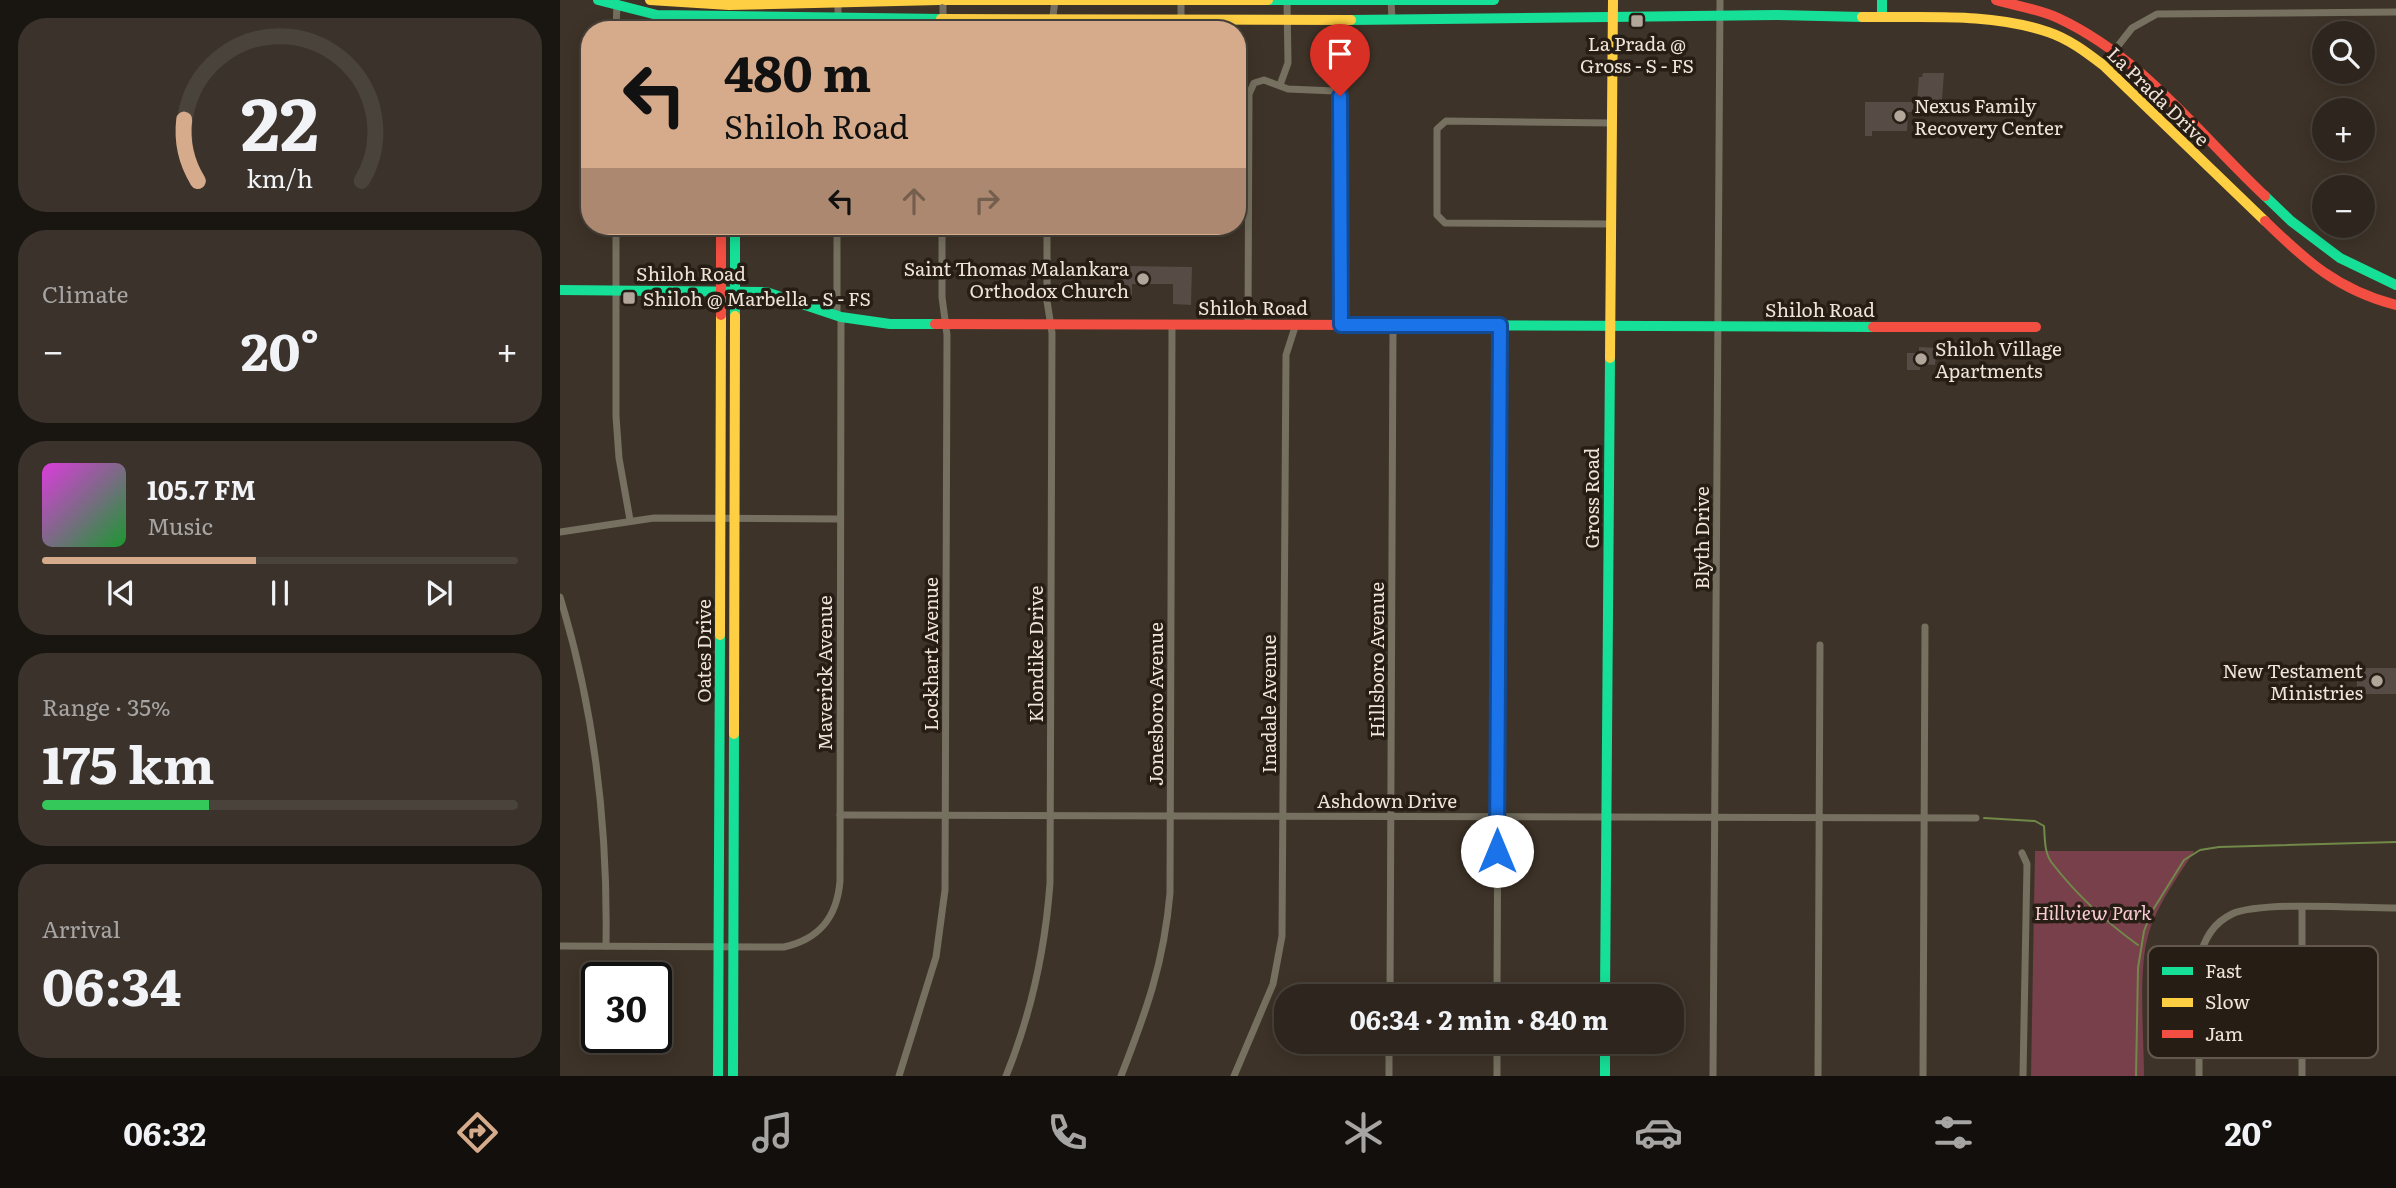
<!DOCTYPE html>
<meta charset="utf-8">
<style>
:root{--surface:#2e261e;--page:#3a322b;--text:#f1f3f6;--muted:#a7a5a4;--line:#49433c;--accent:#d6ab8b}
body{margin:0;font-family:Literata,serif;background:var(--page);color:var(--text);height:100vh;display:flex;flex-direction:column;font-size:26px;white-space:nowrap}
*{box-sizing:border-box;margin:0}
p{font-size:23px;color:var(--muted)}
.icon{flex:none;width:38px;height:38px;fill:none;stroke:currentColor;stroke-width:2;stroke-linecap:round;stroke-linejoin:round}
.map{position:relative;flex:1;overflow:hidden}
.side{display:flex;flex-direction:column;gap:18px;padding:18px;background:#191510;width:560px}
.side>*{flex:none}
.guide{position:absolute;left:21px;top:21px;width:665px;height:214px;border-radius:28px;box-shadow:0 4px 18px #0003,0 0 0 2px var(--line);background:#d6ab8b;color:#111;overflow:hidden}
.tools{position:absolute;left:1752px;top:21px;display:grid;gap:14px}
.tools a{display:grid;place-items:center;width:63px;height:63px;border-radius:50%;background:var(--surface);box-shadow:0 4px 18px #0003,0 0 0 2px var(--line);font-size:35px}
.speed{position:absolute;left:21px;top:962px;display:flex;gap:14px;font-size:35px;font-weight:700;text-align:center}
.speed>*{display:grid;place-content:center;width:91px;height:91px;border-radius:50%;background:var(--surface);box-shadow:0 4px 18px #0003,0 0 0 2px var(--line);line-height:1}
.speed .limit{border:4px solid #111;border-radius:10px;background:#fff;color:#111}
.pin{position:absolute;display:grid;place-items:center;width:60px;height:60px;color:#fff;margin:-72px -30px;border-radius:50% 50% 50% 0;rotate:-45deg;box-shadow:0 0 7px #0007}
.pin .icon{rotate:45deg}
.me{position:absolute;width:77px;margin:-38px;rotate:0deg;stroke-linejoin:round;filter:drop-shadow(0 0 5px #0008)}
.turn{display:flex;align-items:center;gap:24px;height:147px;padding:0 28px;font-size:32px}
.turn .icon{width:91px;height:91px;stroke-width:2.5}
.turn b{display:block;font-size:49px;line-height:60px}
.lanes{display:flex;align-items:center;height:66px;padding:0 28px;background:#0003;justify-content:center;gap:35px;direction:ltr}
.lanes .off{opacity:.35}
.big{font-size:52px;font-weight:700;line-height:1.1}
.side .tile{flex:1;display:flex;flex-direction:column;justify-content:center;gap:10px;min-width:0;padding:0 24px;border-radius:28px;background:var(--page)}
.side .dial{align-items:center;gap:0}
.dial svg{height:182px;overflow:visible;fill:none;stroke:var(--line);stroke-width:7;stroke-linecap:round;text-anchor:middle}
.dial text{fill:var(--text);stroke:none}
.song{display:flex;align-items:center;gap:21px}
.cover{width:84px;height:84px;border-radius:10px;background:linear-gradient(135deg,hsl(300 70% 55%),hsl(130 70% 35%))}
.played{height:7px;border-radius:4px;background:linear-gradient(90deg,var(--accent) 45%,var(--line) 45%)}
.keys{display:flex;justify-content:space-around;direction:ltr}
.heat{display:flex;justify-content:space-between;align-items:center;font-size:38px;direction:ltr}
.charge{height:10px;border-radius:5px;background:linear-gradient(90deg,#34c759 35%,var(--line) 0)}
.trip{position:absolute;left:714px;top:984px;width:410px;height:70px;border-radius:28px;background:var(--surface);box-shadow:0 4px 18px #0003,0 0 0 2px var(--line);font-weight:700;line-height:70px;text-align:center}
.tabs{display:flex;height:112px;justify-content:space-around;align-items:center;background:#120f0c;color:var(--muted)}
.tabs .icon{width:49px;height:49px}
.tabs .current{color:var(--accent)}
.tabs b{font-size:32px;color:var(--text)}
main{display:flex;flex:1;min-height:0}
.map>svg:first-child{display:block}
.green{fill:#77404b}
.lines{fill:none;stroke-linecap:round;stroke-linejoin:round}
.stream{stroke:#718949;stroke-width:2}
.building{fill:#564b45}
.street{stroke:#75705f;stroke-width:7}
.fast{stroke:#16e098;stroke-width:10}
.slow{stroke:#ffcf43;stroke-width:10}
.jam{stroke:#f24e42;stroke-width:10}
.route-casing{stroke:#114b97;stroke-width:18}
.route{stroke:#1a73e8;stroke-width:12}
.poi-dot{fill:#b2a59a;stroke:#261d14;stroke-width:2.5}
.labels{text-anchor:middle;dominant-baseline:central;stroke-width:7;stroke-linejoin:round;paint-order:stroke}
.poi-label{font-size:19px;fill:#f0e3d7;stroke:#261d14;text-anchor:start}
.street-label{font-size:19px;fill:#f0e3d7;stroke:#261d14}
.park-label{font-size:19px;font-style:italic;fill:#facdd5;stroke:#261d14}
.key{fill:#261d14;stroke:#63584e;stroke-width:2}
.key-label{font-size:19px;fill:#f0e3d7}
</style>
<main>
<section class="side">
<div class="tile dial"><svg viewBox="0 0 100 80">
<path d="M14 69A42 42 0 1 1 86 69"/>
<path d="M14 69A42 42 0 0 1 8 42" stroke="#d6ab8b"/>
<text x="50" y="56" font-size="32" font-weight="700">22</text>
<text x="50" y="72" font-size="11">km/h</text>
</svg></div>
<div class="tile"><p>Climate</p>
<div class="heat"><a>−</a><b class="big">20°</b><a>+</a></div>
</div>
<div class="tile">
<div class="song"><i class="cover"></i><div><b>105.7 FM</b><p>Music</p></div></div>
<div class="played"></div>
<div class="keys"><svg class="icon" aria-label="previous" viewBox="0 0 24 24"><path d="M18 5L8 12l10 7zM5 5v14"/></svg><svg class="icon" aria-label="pause" viewBox="0 0 24 24"><path d="M8 5v14M16 5v14"/></svg><svg class="icon" aria-label="next" viewBox="0 0 24 24"><path d="M6 5l10 7-10 7zM19 5v14"/></svg></div>
</div>
<div class="tile"><p>Range · 35%</p><b class="big">175 km</b><div class="charge"></div></div>
<div class="tile"><p>Arrival</p><b class="big">06:34</b></div>
</section>
<div class="map">
<svg width="1836" height="1076" viewBox="0 0 1836 1076">
<rect width="100%" height="100%" fill="#3e3328"/>
<path class="green" d="M1475,851H1634C1618,877 1596,906 1588,936C1578,971 1584,1037 1584,1076H1471Z"/>
<g class="lines">
<g class="stream">
<path d="M1424,818L1475,821L1484,826C1485,838 1484,853 1492,863C1516,894 1546,922 1578,945"/>
<polyline points="1576,1076 1578,968 1584,931 1591,913 1624,860 1640,850 1659,847 1836,842"/>
</g>
</g>
<g class="building">
<polygon points="1363,73 1384,73 1381,112 1348,112 1347,131 1312,131 1312,136 1305,136 1305,102 1357,102 1359,77 1362,77"/>
<polygon points="568,266 632,267 631,305 613,304 613,284 572,284 572,300 562,301 561,268"/>
<polygon points="1359,347 1377,348 1375,365 1361,364 1360,370 1347,370 1347,353 1359,353"/>
<rect x="1797" y="668" width="39" height="26"/>
</g>
<g class="lines">
<g class="street">
<polyline points="831,0 832,20"/>
<polyline points="278,1 278,30"/>
<polyline points="589,19 589,30"/>
<polyline points="621,19 621,0"/>
<polyline points="56,30 57,3"/>
<polyline points="383,30 383,0"/>
<polyline points="491,30 495,1"/>
<polyline points="1543,65 1572,28 1597,14 1836,12"/>
<polyline points="720,85 728,63 727,0"/>
<polyline points="1051,224 885,223 877,215 877,129 886,121 1052,123"/>
<polyline points="56,226 56,416 59,458 70,520"/>
<polyline points="277,315 277,226"/>
<polyline points="688,324 689,94 694,83 704,80 728,89 775,91 782,103 781,325"/>
<polyline points="0,532 94,518 280,519"/>
<path d="M0,597C35,711 48,827 46,946"/>
<polyline points="280,815 1416,818"/>
<polyline points="1462,853 1467,864 1463,1076"/>
<polyline points="1742,908 1742,1076"/>
<path d="M0,946L224,947C260,939 277,917 280,881L281,317"/>
<polyline points="830,996 833,325"/>
<polyline points="937,996 940,325"/>
<polyline points="339,1076 376,957 385,890 387,335 382,297 382,226"/>
<path d="M446,1076C472,1012 485,951 490,883L492,333L487,301V226"/>
<path d="M561,1076C586,1012 604,963 610,893L612,324"/>
<polyline points="674,1076 713,984 722,936 726,355 736,324"/>
<polyline points="829,1076 829,1041"/>
<polyline points="937,1076 937,1041"/>
<polyline points="1153,1076 1160,0"/>
<polyline points="1258,1076 1260,645"/>
<polyline points="1363,1076 1365,627"/>
<path d="M1639,1076V961C1643,941 1653,923 1672,914C1700,901 1801,908 1836,908"/>
</g>
<g class="fast">
<polyline points="38,0 97,15 381,19"/>
<polyline points="708,0 934,0"/>
<polyline points="1322,0 1322,16"/>
<polyline points="791,20 1216,15 1302,17"/>
<polyline points="1705,196 1731,221 1780,258 1836,285"/>
<polyline points="0,290 206,292 281,317 330,324 375,324"/>
<polyline points="175,316 175,226"/>
<polyline points="819,325 1313,327"/>
<polyline points="1045,996 1050,358"/>
<polyline points="1045,1041 1045,1076"/>
<polyline points="158,1076 160,635"/>
<polyline points="173,1076 174,734"/>
</g>
<g class="slow">
<polyline points="90,0 169,5 379,0"/>
<polyline points="385,0 708,0"/>
<path d="M1302,17C1363,18 1429,12 1488,32C1509,39 1526,52 1543,65L1705,221"/>
<polyline points="381,19 791,20"/>
<polyline points="1050,358 1053,0"/>
<polyline points="160,635 161,315"/>
<polyline points="174,734 175,316"/>
</g>
<g class="jam">
<path d="M1436,0C1456,6 1479,9 1498,18C1582,57 1639,134 1705,196"/>
<path d="M1705,221C1746,261 1778,290 1836,305"/>
<polyline points="161,315 161,226"/>
<polyline points="375,324 819,325"/>
<polyline points="1313,327 1476,327"/>
</g>
</g>
<g class="lines">
<g class="route-casing">
<polyline id="route" points="780,96 781,325 940,325 937,851"/>
</g>
<use href="#route" class="route"/>
</g>
<g class="poi-dot">
<rect x="1070" y="14" width="14" height="14" rx="3.5"/>
<circle cx="1340" cy="116" r="7"/>
<circle cx="583" cy="279" r="7"/>
<rect x="62" y="291" width="14" height="14" rx="3.5"/>
<circle cx="1361" cy="359" r="7"/>
<circle cx="1817" cy="681" r="7"/>
</g>
<g class="labels">
<g class="poi-label">
<text x="1077" y="43" text-anchor="middle">La Prada @<tspan x="1077" dy="22">Gross - S - FS</tspan></text>
<text x="1354" y="105">Nexus Family<tspan x="1354" dy="22">Recovery Center</tspan></text>
<text x="569" y="268" text-anchor="end">Saint Thomas Malankara<tspan x="569" dy="22">Orthodox Church</tspan></text>
<text x="83" y="298">Shiloh @ Marbella - S - FS</text>
<text x="1375" y="348">Shiloh Village<tspan x="1375" dy="22">Apartments</tspan></text>
<text x="1803" y="670" text-anchor="end">New Testament<tspan x="1803" dy="22">Ministries</tspan></text>
</g>
<g class="street-label">
<text transform="translate(1599 96) rotate(44)">La Prada Drive</text>
<text x="131" y="273">Shiloh Road</text>
<text x="693" y="307">Shiloh Road</text>
<text x="1260" y="309">Shiloh Road</text>
<text transform="translate(1031 498) rotate(-90)">Gross Road</text>
<text transform="translate(1141 538) rotate(-90)">Blyth Drive</text>
<text transform="translate(143 651) rotate(-90)">Oates Drive</text>
<text transform="translate(370 654) rotate(-90)">Lockhart Avenue</text>
<text transform="translate(475 654) rotate(-90)">Klondike Drive</text>
<text transform="translate(816 660) rotate(-90)">Hillsboro Avenue</text>
<text transform="translate(264 673) rotate(-90)">Maverick Avenue</text>
<text transform="translate(595 704) rotate(-90)">Jonesboro Avenue</text>
<text transform="translate(708 704) rotate(-90)">Inadale Avenue</text>
<text x="827" y="800">Ashdown Drive</text>
</g>
<g class="park-label">
<text x="1533" y="912">Hillview Park</text>
</g>
</g>
<rect x="1588" y="946" width="230" height="112" rx="10" class="key"/>
<rect x="1602" y="967" width="31" height="8" fill="#16e098"/>
<rect x="1602" y="998" width="31" height="9" fill="#ffcf43"/>
<rect x="1602" y="1030" width="31" height="8" fill="#f24e42"/>
<g class="key-label">
<text x="1645" y="978">Fast</text>
<text x="1645" y="1009">Slow</text>
<text x="1645" y="1041">Jam</text>
</g>
</svg>
<div class="tools">
<a><svg class="icon" aria-label="search" viewBox="0 0 24 24"><circle cx="10" cy="10" r="6"/><path d="M15 15l6 6"/></svg></a>
<a>+</a>
<a>−</a>
</div>
<div class="speed"><div class="limit">30</div></div>
<div class="pin" style="left:780px;top:96px;background:#d93025"><svg class="icon" aria-label="arrive" viewBox="0 0 24 24"><path d="M6 21V4h12l-3 4 3 4H6"/></svg></div>
<svg class="me" style="left:937px;top:851px" viewBox="-20 -20 40 40"><circle r="19" fill="#fff"/><path d="M0-13L10 11 0 6-10 11z" fill="#1a73e8"/></svg>
<div class="trip">06:34 · 2 min · 840 m</div>
<div class="guide">
<div class="turn"><svg class="icon" aria-label="left" viewBox="0 0 24 24"><path d="M17 20v-9H6M10 6l-5 5 5 5"/></svg><div><b>480 m</b>Shiloh Road</div></div>
<div class="lanes"><svg class="icon" aria-label="left" viewBox="0 0 24 24"><path d="M17 20v-9H6M10 6l-5 5 5 5"/></svg><svg class="icon off" aria-label="ahead" viewBox="0 0 24 24"><path d="M12 20V5M6 11l6-6 6 6"/></svg><svg class="icon off" aria-label="right" viewBox="0 0 24 24"><path d="M7 20v-9h11M14 6l5 5-5 5"/></svg></div>
</div>
</div>
</main>
<nav class="tabs">
<b>06:32</b>
<svg class="icon current" aria-label="directions" viewBox="0 0 24 24"><path d="M12 3l9 9-9 9-9-9zM9 14v-3h6M13 9l2 2-2 2"/></svg>
<svg class="icon" aria-label="music" viewBox="0 0 24 24"><path d="M9 18V5l10-2v13"/><circle cx="6" cy="18" r="3"/><circle cx="16" cy="16" r="3"/></svg>
<svg class="icon" aria-label="phone" viewBox="0 0 24 24"><path d="M5 4h4l2 5-3 2q2 4 5 5l2-3 5 2v4C11 20 4 13 5 4z"/></svg>
<svg class="icon" aria-label="climate" viewBox="0 0 24 24"><path d="M12 3v18M4 7l16 10M4 17L20 7"/></svg>
<svg class="icon" aria-label="car" viewBox="0 0 24 24"><path d="M5 17H2v-5l4-1 3-4h7l3 4 3 1v5h-3M9 17h6M6 11h13"/><circle cx="7" cy="17" r="2"/><circle cx="17" cy="17" r="2"/></svg>
<svg class="icon" aria-label="filters" viewBox="0 0 24 24"><path d="M4 7h16M4 17h16"/><circle cx="9" cy="7" r="2"/><circle cx="15" cy="17" r="2"/></svg>
<b>20°</b>
</nav>
